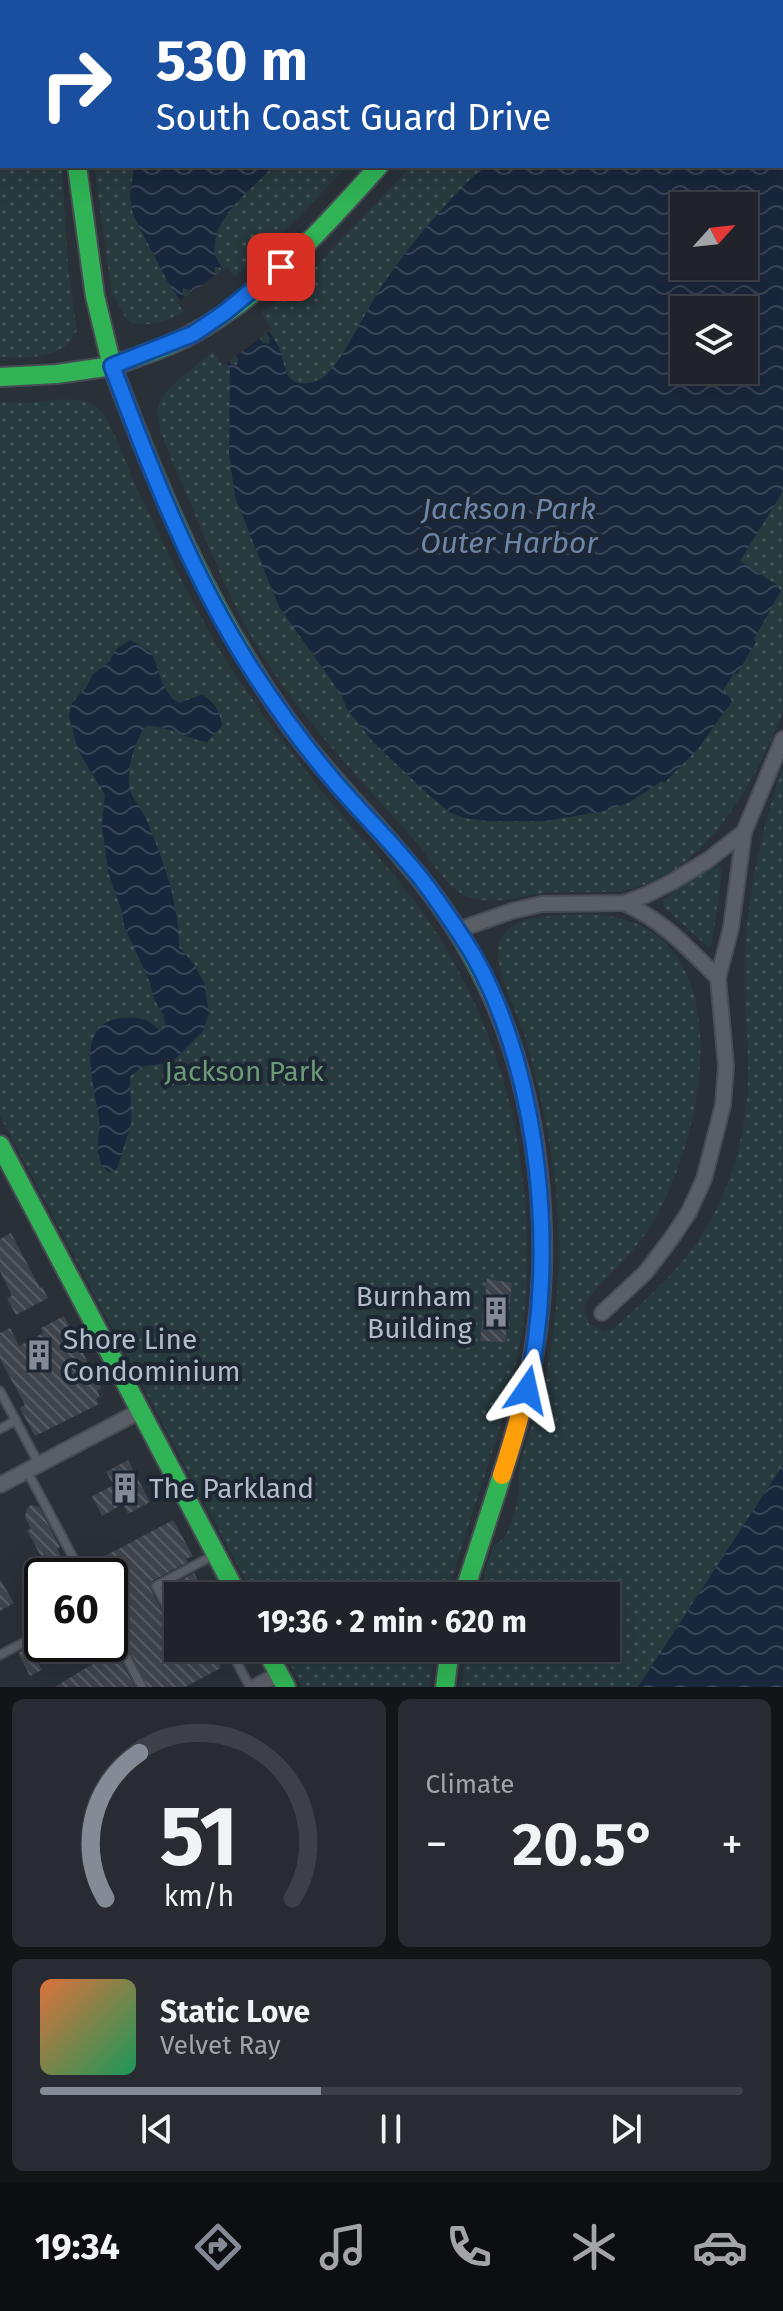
<!DOCTYPE html>
<meta charset="utf-8">
<style>
:root{--surface:#20242a;--page:#282c32;--text:#f1f3f6;--muted:#a2a4a8;--line:#3d4147;--accent:#848b96}
body{margin:0;font-family:"Fira Sans",sans-serif;background:var(--page);color:var(--text);height:100vh;display:flex;flex-direction:column;font-size:30px;white-space:nowrap}
*{box-sizing:border-box;margin:0}
p{font-size:26px;color:var(--muted)}
.icon{flex:none;width:44px;height:44px;fill:none;stroke:currentColor;stroke-width:2;stroke-linecap:round;stroke-linejoin:round}
.map{position:relative;height:1687px;overflow:hidden}
.side{display:flex;flex-direction:column;gap:12px;padding:12px;background:#121417;flex:1}
.side>*{flex:none}
.top-card{position:absolute;left:0px;top:0px;width:784px;height:168px;box-shadow:0 8px 32px #0002,0 0 0 2px var(--line);background:#1a4fa0;color:#fff;overflow:hidden}
.needle{width:52px;rotate:63deg}
.buttons{position:absolute;left:670px;top:192px;display:grid;gap:16px}
.buttons a{display:grid;place-items:center;width:88px;height:88px;border-radius:0px;background:var(--surface);box-shadow:0 8px 32px #0002,0 0 0 2px var(--line);font-size:40px}
.speed{position:absolute;left:24px;top:1558px;display:flex;gap:16px;font-size:40px;font-weight:700;text-align:center}
.speed>*{display:grid;place-content:center;width:104px;height:104px;border-radius:50%;background:var(--surface);box-shadow:0 8px 32px #0002,0 0 0 2px var(--line);line-height:1}
.speed .limit{border:4px solid #111;border-radius:12px;background:#fff;color:#111}
.pin{position:absolute;display:grid;place-items:center;width:68px;height:68px;color:#fff;margin:-34px;border-radius:16px;box-shadow:0 4px 12px #0006}
.me{position:absolute;width:88px;margin:-44px;rotate:11deg;stroke-linejoin:round;filter:drop-shadow(0 0 6px #0008)}
.turn{display:flex;align-items:center;gap:28px;height:168px;padding:0 24px;font-size:36px}
.turn .icon{width:104px;height:104px;stroke-width:2.5}
.turn b{display:block;font-size:56px;line-height:68px}
.big{font-size:60px;font-weight:700;line-height:1.1}
.side .tile{flex:1;display:flex;flex-direction:column;justify-content:center;gap:12px;min-width:0;padding:0 28px;border-radius:12px;background:var(--page)}
.side .dial{align-items:center;gap:0}
.dial svg{height:208px;overflow:visible;fill:none;stroke:var(--line);stroke-width:7;stroke-linecap:round;text-anchor:middle}
.dial text{fill:var(--text);stroke:none}
.song{display:flex;align-items:center;gap:24px}
.cover{width:96px;height:96px;border-radius:12px;background:linear-gradient(135deg,hsl(20 70% 55%),hsl(150 70% 35%))}
.played{height:8px;border-radius:4px;background:linear-gradient(90deg,var(--accent) 40%,var(--line) 40%)}
.keys{display:flex;justify-content:space-around;direction:ltr}
.heat{display:flex;justify-content:space-between;align-items:center;font-size:44px;direction:ltr}
.side .tiles{flex:1;display:grid;gap:12px;grid-template-columns:1fr 1fr}
.tile:last-child{grid-column:span 2}
.trip{position:absolute;left:164px;top:1582px;width:456px;height:80px;border-radius:0px;background:var(--surface);box-shadow:0 8px 32px #0002,0 0 0 2px var(--line);font-weight:700;line-height:80px;text-align:center}
.dock{display:flex;height:128px;justify-content:space-around;align-items:center;background:#0d0e11;color:var(--muted)}
.dock .icon{width:56px;height:56px}
.dock .active{color:var(--accent)}
.dock b{font-size:36px;color:var(--text)}
.map>svg:first-child{display:block}
.grass{fill:url(#grass-dots);fill-rule:evenodd}
.water{fill:url(#water-waves);fill-rule:evenodd}
.pier{fill:#2a3038}
.building{fill:url(#building-back-hatch)}
.lines{fill:none;stroke-linecap:round;stroke-linejoin:round}
.lane-casing{stroke:#484c55;stroke-width:11}
.street-casing{stroke:#484c55;stroke-width:18}
.fast-casing{stroke:#484c55;stroke-width:22}
.slow-casing{stroke:#484c55;stroke-width:22}
.lane{stroke:#5a5e66;stroke-width:7}
.street{stroke:#5a5e66;stroke-width:14}
.fast{stroke:#30b455;stroke-width:18}
.slow{stroke:#ff9f0a;stroke-width:18}
.route-casing{stroke:#114b97;stroke-width:20}
.route{stroke:#1a73e8;stroke-width:14}
.labels{text-anchor:middle;dominant-baseline:central;stroke-width:8;stroke-linejoin:round;paint-order:stroke}
.park-label{font-size:28px;fill:#6b9a76;stroke:#1d2633}
.poi-label{font-size:28px;fill:#b4bcc9;stroke:#1d2633;text-anchor:start}
.water-label{font-size:30px;font-style:italic;fill:#6d86a8;stroke:#1d2633}
</style>
<div class="map">
<svg width="783" height="1687" viewBox="0 0 783 1687">
<defs>
<pattern id="grass-dots" width="8" height="8" patternUnits="userSpaceOnUse" patternTransform="scale(2)"><rect width="8" height="8" fill="#273a3e"/><path d="M2 2h.1M6 6h.1" fill="none" stroke="#445559" stroke-width="1.8" stroke-linecap="round"/></pattern>
<pattern id="water-waves" width="16" height="10" patternUnits="userSpaceOnUse" patternTransform="scale(2)"><rect width="16" height="10" fill="#19273c"/><path d="M0 5q4-4 8 0t8 0" fill="none" stroke="#384457"/></pattern>
<pattern id="building-back-hatch" width="6" height="6" patternUnits="userSpaceOnUse" patternTransform="scale(2)"><rect width="6" height="6" fill="#3f444c"/><path d="M-1 5l2 2M0 0l6 6M5-1l2 2" fill="none" stroke="#585d64"/></pattern>
</defs>
<rect width="100%" height="100%" fill="#2a3038"/>
<g class="grass">
<path d="M0,0L32,2H2V166H62L68,267L77,330C64,360 28,358 0,357Z"/>
<polygon points="62,0 533,0 529,2"/>
<path d="M631,0H783V712C756,778 708,872 630,889C603,895 573,890 545,893C519,896 487,908 462,894C442,882 430,857 414,840C366,785 315,734 274,673C236,618 210,550 184,488C176,469 155,428 158,408C160,396 171,387 179,379L307,276L411,166H782V2H627ZM684,206H744V266H684ZM684,310H744V370H684Z"/>
<path d="M94,166H347C311,204 182,351 127,320L112,294Z"/>
<path d="M66,399C77,400 89,400 98,408C113,422 129,473 139,493C168,552 196,613 231,668C266,721 305,771 346,820C369,847 394,874 416,903C473,981 511,1076 522,1172C529,1230 530,1291 519,1348C503,1433 470,1513 447,1596H254L0,1116V402L28,403Z"/>
<path d="M783,768V1465L638,1687H461L467,1648H606V1596H480C484,1581 486,1560 494,1547C498,1542 504,1540 507,1533C512,1521 518,1504 519,1491C519,1484 518,1478 519,1472C524,1443 537,1415 544,1386C559,1317 563,1241 554,1171C547,1127 539,1083 526,1040C519,1016 496,973 498,949C502,915 547,916 572,915C736,903 713,1098 666,1197C657,1216 646,1235 632,1251C620,1266 588,1293 584,1309L589,1324L604,1331L614,1328C643,1302 673,1277 695,1245C732,1192 750,1126 748,1061C747,1025 743,989 745,952C748,893 762,823 783,768Z"/>
<polygon points="713,864 718,864 722,873 712,944 708,947 665,908 662,900"/>
<polygon points="282,1648 436,1648 429,1687 302,1687"/>
</g>
<g class="water">
<polygon points="106,0 387,0 106,2"/>
<path d="M783,42V491L740,561L777,585L781,591L754,639L756,642L737,674L734,673L723,690L732,701L697,750L664,783L662,781L630,802L605,811L545,821H487L464,818L451,813L429,795L373,742L347,709L341,694L279,607L235,497L229,454L230,369L170,286L133,215L130,196L134,166H273C251,192 210,216 215,256C233,288 261,314 278,346C283,355 284,374 292,380C301,387 318,382 326,375C341,363 368,307 381,287C411,243 446,202 484,166H782ZM684,206H744V266H684ZM215,267L221,268L270,338L269,344L263,343L215,273ZM183,288L189,290L238,359L237,365L231,364L183,295ZM684,310H744V370H684Z"/>
<path d="M130,640L151,652C160,670 161,693 179,703L201,695C213,699 221,713 222,726L207,742C188,739 162,723 146,726C135,739 127,769 129,786C131,799 141,807 146,819C163,859 179,903 179,947L194,964L204,983L209,1013L203,1031L171,1063L144,1066L130,1076L131,1123L117,1169L109,1172C91,1159 101,1138 99,1119C96,1089 71,1023 122,1018C139,1016 148,1019 161,1031L165,1026L164,1016L154,999L149,980L124,926L122,912L108,871L102,825L105,795L78,750L69,716L72,703L86,688L93,674L110,661L115,650Z"/>
<polygon points="783,1465 783,1687 638,1687"/>
</g>
<g class="pier">
<polygon points="227,267 272,329 263,336 227,283 263,336 232,359 188,295"/>
<polygon points="188,295 232,359 223,366 177,302"/>
</g>
<g class="building">
<polygon points="11,1233 40,1288 42,1287 48,1298 16,1315 7,1298 12,1296 0,1271 0,1239"/>
<polygon points="487,1279 512,1283 505,1342 480,1341"/>
<polygon points="64,1316 101,1388 97,1391 100,1397 96,1399 99,1404 35,1436 20,1408 25,1405 0,1359 0,1333 10,1328 19,1346 43,1333 41,1328"/>
<polygon points="128,1460 150,1502 128,1514 123,1504 102,1516 92,1496 114,1485 106,1472"/>
<polygon points="31,1505 39,1507 60,1547 57,1549 64,1562 53,1569 45,1555 41,1556 27,1531 31,1529 25,1517 27,1508"/>
<polygon points="173,1520 193,1556 186,1559 188,1562 152,1581 150,1588 163,1612 170,1614 174,1607 165,1589 194,1573 206,1596 178,1596 178,1648 211,1648 221,1668 185,1687 148,1687 110,1612 110,1576 91,1576 86,1566"/>
<polygon points="0,1579 14,1603 0,1611"/>
<polygon points="35,1644 73,1644 38,1663 42,1670 30,1676 18,1653"/>
<polygon points="116,1652 135,1687 55,1687 84,1669"/>
</g>
<g class="lines">
<g class="lane-casing">
<g id="lane">
<polyline points="0,1391 39,1464"/>
<polyline points="0,1429 16,1420"/>
<polyline points="27,1471 83,1576"/>
<polyline points="168,1608 156,1586 214,1555"/>
<polyline points="110,1627 142,1687"/>
<polyline points="229,1648 250,1687"/>
<polyline points="0,1655 42,1633"/>
</g>
</g>
<g class="street-casing">
<g id="street">
<path d="M624,903C665,922 687,947 718,978"/>
<polyline points="458,930 512,911 542,904 624,903 646,895 672,882 708,860 744,832"/>
<polyline points="602,1313 645,1273 671,1239 689,1212 704,1179 723,1105 726,1066 718,978 731,928 744,832 783,739"/>
<polyline points="0,1485 140,1411"/>
<polyline points="255,1687 279,1674"/>
</g>
</g>
<g class="fast-casing">
<g id="fast">
<polyline points="577,2 580,0"/>
<path d="M379,166C323,228 266,294 192,334C167,348 139,356 112,366C160,494 212,618 293,729C327,776 368,815 404,859C439,899 467,942 490,991"/>
<polyline points="0,377 57,374 112,366 95,296 77,166"/>
<polyline points="0,1145 238,1596"/>
<polyline points="463,1596 502,1475"/>
<polyline points="265,1648 286,1687"/>
<polyline points="445,1687 450,1648"/>
</g>
</g>
<g class="slow-casing">
<g id="slow">
<polyline points="47,0 48,2"/>
<path d="M490,991C539,1096 553,1238 534,1351C527,1393 515,1435 502,1475"/>
</g>
</g>
<use href="#lane" class="lane"/>
<use href="#street" class="street"/>
<use href="#fast" class="fast"/>
<use href="#slow" class="slow"/>
</g>
<g class="lines">
<g class="route-casing">
<path id="route" d="M281,267L224,313L193,334L112,366C151,471 193,579 254,673C277,708 302,743 329,775C361,814 399,848 429,889C445,912 462,935 476,960C541,1079 557,1259 527,1390"/>
</g>
<use href="#route" class="route"/>
</g>
<defs>
<g id="building-bare" transform="scale(2.4)"><path d="M-4-6H4V6H1V3H-1V6H-4ZM-2.5-4.3h1.7v1.8h-1.7ZM.8-4.3h1.7v1.8H.8ZM-2.5-1h1.7V.8h-1.7ZM.8-1h1.7V.8H.8Z" fill="#848b96" stroke="#1d2633" stroke-width="2.5" paint-order="stroke"/></g>
</defs>
<g fill-rule="evenodd">
<use href="#building-bare" x="496" y="1312"/>
<use href="#building-bare" x="39" y="1355"/>
<use href="#building-bare" x="125" y="1488"/>
</g>
<g class="labels">
<g class="park-label">
<text x="244" y="1071">Jackson Park</text>
</g>
<g class="poi-label">
<text x="472" y="1296" text-anchor="end">Burnham<tspan x="472" dy="32">Building</tspan></text>
<text x="63" y="1339">Shore Line<tspan x="63" dy="32">Condominium</tspan></text>
<text x="149" y="1488">The Parkland</text>
</g>
<g class="water-label">
<text x="509" y="509">Jackson Park<tspan x="509" dy="34">Outer Harbor</tspan></text>
</g>
</g>
</svg>
<div class="buttons">
<a><svg class="needle" viewBox="-14 -14 28 28"><path d="M0-13l5 13h-10z" fill="#e53935"/><path d="M0 13l5-13h-10z" fill="#a2a4a8"/></svg></a>
<a><svg class="icon" aria-label="layers" viewBox="0 0 24 24"><path d="M12 4l9 5-9 5-9-5zM3 14l9 5 9-5"/></svg></a>
</div>
<div class="speed"><div class="limit">60</div></div>
<div class="pin" style="left:281px;top:267px;background:#d93025"><svg class="icon" aria-label="arrive" viewBox="0 0 24 24"><path d="M6 21V4h12l-3 4 3 4H6"/></svg></div>
<svg class="me" style="left:527px;top:1390px" viewBox="-20 -20 40 40"><path d="M0-17L14 15 0 8-14 15z" fill="#1a73e8" stroke="#fff" stroke-width="4"/></svg>
<div class="trip">19:36 · 2 min · 620 m</div>
<div class="top-card">
<div class="turn"><svg class="icon" aria-label="right" viewBox="0 0 24 24"><path d="M7 20v-9h11M14 6l5 5-5 5"/></svg><div><b>530 m</b>South Coast Guard Drive</div></div>
</div>
</div>
<section class="side">
<div class="tiles">
<div class="tile dial"><svg viewBox="0 0 100 80">
<path d="M14 69A42 42 0 1 1 86 69"/>
<path d="M14 69A42 42 0 0 1 27 13" stroke="#848b96"/>
<text x="50" y="56" font-size="32" font-weight="700">51</text>
<text x="50" y="72" font-size="11">km/h</text>
</svg></div>
<div class="tile"><p>Climate</p>
<div class="heat"><a>−</a><b class="big">20.5°</b><a>+</a></div>
</div>
<div class="tile">
<div class="song"><i class="cover"></i><div><b>Static Love</b><p>Velvet Ray</p></div></div>
<div class="played"></div>
<div class="keys"><svg class="icon" aria-label="previous" viewBox="0 0 24 24"><path d="M18 5L8 12l10 7zM5 5v14"/></svg><svg class="icon" aria-label="pause" viewBox="0 0 24 24"><path d="M8 5v14M16 5v14"/></svg><svg class="icon" aria-label="next" viewBox="0 0 24 24"><path d="M6 5l10 7-10 7zM19 5v14"/></svg></div>
</div>
</div>
</section>
<nav class="dock">
<b>19:34</b>
<svg class="icon active" aria-label="directions" viewBox="0 0 24 24"><path d="M12 3l9 9-9 9-9-9zM9 14v-3h6M13 9l2 2-2 2"/></svg>
<svg class="icon" aria-label="music" viewBox="0 0 24 24"><path d="M9 18V5l10-2v13"/><circle cx="6" cy="18" r="3"/><circle cx="16" cy="16" r="3"/></svg>
<svg class="icon" aria-label="phone" viewBox="0 0 24 24"><path d="M5 4h4l2 5-3 2q2 4 5 5l2-3 5 2v4C11 20 4 13 5 4z"/></svg>
<svg class="icon" aria-label="climate" viewBox="0 0 24 24"><path d="M12 3v18M4 7l16 10M4 17L20 7"/></svg>
<svg class="icon" aria-label="car" viewBox="0 0 24 24"><path d="M5 17H2v-5l4-1 3-4h7l3 4 3 1v5h-3M9 17h6M6 11h13"/><circle cx="7" cy="17" r="2"/><circle cx="17" cy="17" r="2"/></svg>
</nav>
